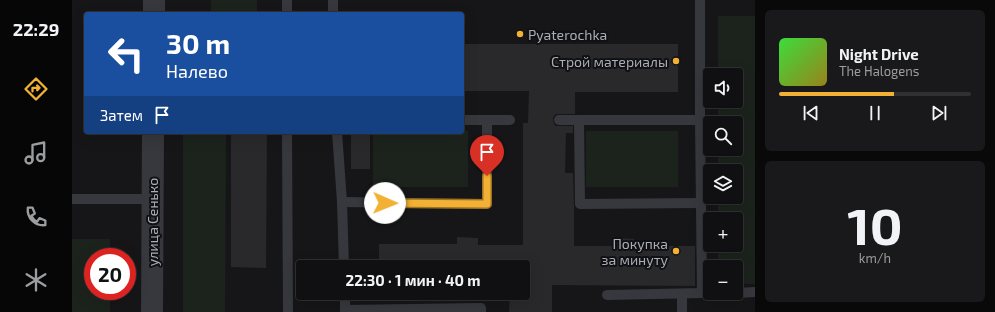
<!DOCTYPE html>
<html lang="ru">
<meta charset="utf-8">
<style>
:root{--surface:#101012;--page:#19191b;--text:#f1f3f6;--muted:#9c9d9f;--line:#303032;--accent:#f2b134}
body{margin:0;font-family:"Exo 2",sans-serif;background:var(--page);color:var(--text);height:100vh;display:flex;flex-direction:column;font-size:15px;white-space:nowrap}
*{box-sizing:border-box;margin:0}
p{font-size:13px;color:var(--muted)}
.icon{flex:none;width:22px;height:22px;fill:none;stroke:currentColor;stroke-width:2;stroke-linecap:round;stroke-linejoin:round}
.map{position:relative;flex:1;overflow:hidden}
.details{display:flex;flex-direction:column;gap:10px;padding:10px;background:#09090a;width:240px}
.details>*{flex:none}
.hud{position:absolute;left:12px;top:12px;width:380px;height:122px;border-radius:4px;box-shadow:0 4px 16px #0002,0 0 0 1px var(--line);background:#1a4fa0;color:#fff;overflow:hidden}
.controls{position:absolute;left:631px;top:68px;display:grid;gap:8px}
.controls a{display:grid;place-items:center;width:40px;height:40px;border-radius:4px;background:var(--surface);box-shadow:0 4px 16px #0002,0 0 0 1px var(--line);font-size:20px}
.speed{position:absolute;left:12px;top:248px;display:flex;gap:8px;font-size:20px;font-weight:700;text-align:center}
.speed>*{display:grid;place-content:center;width:52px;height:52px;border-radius:50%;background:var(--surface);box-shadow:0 4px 16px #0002,0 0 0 1px var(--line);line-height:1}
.speed .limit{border:6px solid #d22;background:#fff;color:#111}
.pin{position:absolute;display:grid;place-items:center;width:34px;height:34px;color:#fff;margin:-41px -17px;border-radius:50% 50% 50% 0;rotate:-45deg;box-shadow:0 0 4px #0007}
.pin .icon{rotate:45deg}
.me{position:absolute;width:44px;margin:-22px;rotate:91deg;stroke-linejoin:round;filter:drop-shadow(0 0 3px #0008)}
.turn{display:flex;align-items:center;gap:14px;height:84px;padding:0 16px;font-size:18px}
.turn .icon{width:52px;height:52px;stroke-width:2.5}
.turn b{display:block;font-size:28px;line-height:34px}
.then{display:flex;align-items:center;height:38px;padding:0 16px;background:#0003;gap:8px;font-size:15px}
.details .tile{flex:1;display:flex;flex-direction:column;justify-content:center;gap:6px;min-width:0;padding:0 14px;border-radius:6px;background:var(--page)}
.details .dial{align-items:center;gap:0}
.dial b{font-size:52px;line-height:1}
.song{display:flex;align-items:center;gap:12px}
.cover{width:48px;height:48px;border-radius:6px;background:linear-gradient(135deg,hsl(120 70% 55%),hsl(50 70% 35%))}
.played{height:4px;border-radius:2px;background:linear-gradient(90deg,var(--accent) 60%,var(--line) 60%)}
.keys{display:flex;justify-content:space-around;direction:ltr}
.trip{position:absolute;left:224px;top:260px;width:234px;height:40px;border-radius:4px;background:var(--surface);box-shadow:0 4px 16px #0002,0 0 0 1px var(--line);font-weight:700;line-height:40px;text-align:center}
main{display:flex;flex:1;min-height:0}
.menu{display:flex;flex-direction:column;width:72px;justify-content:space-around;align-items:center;background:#060607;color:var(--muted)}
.menu .icon{width:28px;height:28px}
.menu .on{color:var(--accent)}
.menu b{font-size:18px;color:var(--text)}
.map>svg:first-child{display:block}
.green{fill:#1c231d}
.building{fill:#29292c}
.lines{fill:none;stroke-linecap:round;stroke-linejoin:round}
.service{stroke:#37383d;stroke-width:10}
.tertiary{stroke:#37383d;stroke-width:22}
.route-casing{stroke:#9d7322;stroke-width:10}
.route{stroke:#f2b134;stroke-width:7}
.poi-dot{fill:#f2b134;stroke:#111113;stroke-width:1.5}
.labels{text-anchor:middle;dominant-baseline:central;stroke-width:4;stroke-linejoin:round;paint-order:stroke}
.poi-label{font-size:14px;fill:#a8adb8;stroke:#111113;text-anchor:end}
.street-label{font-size:14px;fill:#a8adb8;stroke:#111113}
</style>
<main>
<nav class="menu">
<b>22:29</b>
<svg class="icon on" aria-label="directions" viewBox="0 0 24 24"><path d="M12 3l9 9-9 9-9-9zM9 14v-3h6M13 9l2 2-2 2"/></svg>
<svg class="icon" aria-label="music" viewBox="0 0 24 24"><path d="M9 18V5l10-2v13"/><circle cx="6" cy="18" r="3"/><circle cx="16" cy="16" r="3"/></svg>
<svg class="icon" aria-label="phone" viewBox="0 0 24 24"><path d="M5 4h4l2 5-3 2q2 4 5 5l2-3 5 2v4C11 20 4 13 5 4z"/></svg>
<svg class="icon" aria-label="climate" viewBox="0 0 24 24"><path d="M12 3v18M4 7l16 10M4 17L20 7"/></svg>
</nav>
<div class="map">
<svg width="683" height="312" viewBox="0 0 683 312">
<rect width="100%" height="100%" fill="#161618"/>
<g class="green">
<rect x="139" y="0" width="46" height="14"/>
<polygon points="646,16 683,16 683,284 664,284 664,267 646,267 646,245 664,245 664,219 646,219 646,197 664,197 664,171 646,171 646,149 664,149 664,123 646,123 646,101 664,101 664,75 646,75"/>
<polygon points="390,131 396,131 396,187 301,187 301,132 390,132"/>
<rect x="514" y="131" width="92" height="56"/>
<polygon points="111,132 154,132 153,312 111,312"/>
<polygon points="0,239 38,239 38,257 21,257 21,291 38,291 38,312 0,312"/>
</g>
<g class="building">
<polygon points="390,44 606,44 606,92 503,92 503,114 484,114 481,117 481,120 482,124 484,126 501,126 501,133 494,133 493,173 501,173 502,207 502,246 541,246 541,238 562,239 562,246 623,246 623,286 480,285 480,312 437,312 438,293 451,293 451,267 307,267 307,244 385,244 385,237 406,238 406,245 451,245 451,123 456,123 457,91 390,91"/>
<polygon points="159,132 195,132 194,268 159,267"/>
<rect x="279" y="132" width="19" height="37"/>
</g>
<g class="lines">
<g class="service">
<polyline points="215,0 215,14"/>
<polyline points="261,0 261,14"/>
<polyline points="390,120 438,120"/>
<polyline points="487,120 628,120 628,0"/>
<polyline points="507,120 508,204 629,203"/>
<polyline points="215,132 216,312"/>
<polyline points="265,132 270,202 272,267"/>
<polyline points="0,199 81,199"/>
<polyline points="270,202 415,204 415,120"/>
<polyline points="273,293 273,312"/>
<polyline points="664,293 683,292"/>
<polyline points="535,295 630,293 628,120"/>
<polyline points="273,310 409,308 409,312"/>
<polyline points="610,312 610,294"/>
</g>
<g class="tertiary">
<polyline points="82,14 82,0"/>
<polyline points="80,312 81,132"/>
</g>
</g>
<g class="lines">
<g class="route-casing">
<polyline id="route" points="313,203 415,204 415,176"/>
</g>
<use href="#route" class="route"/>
</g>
<g class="poi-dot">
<circle cx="448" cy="34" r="4"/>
<circle cx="604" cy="61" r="4"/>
<circle cx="604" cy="251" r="4"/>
</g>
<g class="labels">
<g class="poi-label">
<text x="456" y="34" text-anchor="start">Pyaterochka</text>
<text x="596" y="61">Строй материалы</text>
<text x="596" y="243">Покупка<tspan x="596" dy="16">за минуту</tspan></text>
</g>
<g class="street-label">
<text transform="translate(80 222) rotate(-90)">улица Сенько</text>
</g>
</g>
</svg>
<div class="controls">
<a><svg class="icon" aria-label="sound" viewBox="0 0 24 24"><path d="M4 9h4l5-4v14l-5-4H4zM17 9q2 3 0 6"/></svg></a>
<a><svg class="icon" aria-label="search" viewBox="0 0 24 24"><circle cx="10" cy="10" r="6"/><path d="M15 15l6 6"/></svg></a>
<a><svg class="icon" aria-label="layers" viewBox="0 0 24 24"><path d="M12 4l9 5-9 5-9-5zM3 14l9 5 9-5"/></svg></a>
<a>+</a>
<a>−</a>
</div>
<div class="speed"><div class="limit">20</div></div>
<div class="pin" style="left:415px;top:176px;background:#d93025"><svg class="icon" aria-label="arrive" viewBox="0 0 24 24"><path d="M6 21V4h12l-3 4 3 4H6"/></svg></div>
<svg class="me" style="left:313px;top:203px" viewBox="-20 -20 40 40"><circle r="19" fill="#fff"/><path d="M0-13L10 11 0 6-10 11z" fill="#f2b134"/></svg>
<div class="trip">22:30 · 1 мин · 40 m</div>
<div class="hud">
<div class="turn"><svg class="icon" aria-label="left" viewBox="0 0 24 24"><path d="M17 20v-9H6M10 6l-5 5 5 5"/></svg><div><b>30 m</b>Налево</div></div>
<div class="then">Затем<svg class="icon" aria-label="arrive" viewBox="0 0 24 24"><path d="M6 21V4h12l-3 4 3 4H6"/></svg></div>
</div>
</div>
<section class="details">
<div class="tile">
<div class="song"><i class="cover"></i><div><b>Night Drive</b><p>The Halogens</p></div></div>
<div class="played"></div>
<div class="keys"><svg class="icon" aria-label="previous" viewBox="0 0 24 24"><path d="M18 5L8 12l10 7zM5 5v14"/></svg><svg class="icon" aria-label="pause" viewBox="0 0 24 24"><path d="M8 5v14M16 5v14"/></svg><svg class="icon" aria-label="next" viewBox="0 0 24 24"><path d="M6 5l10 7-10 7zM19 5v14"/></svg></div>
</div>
<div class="tile dial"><b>10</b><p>km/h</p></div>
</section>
</main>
